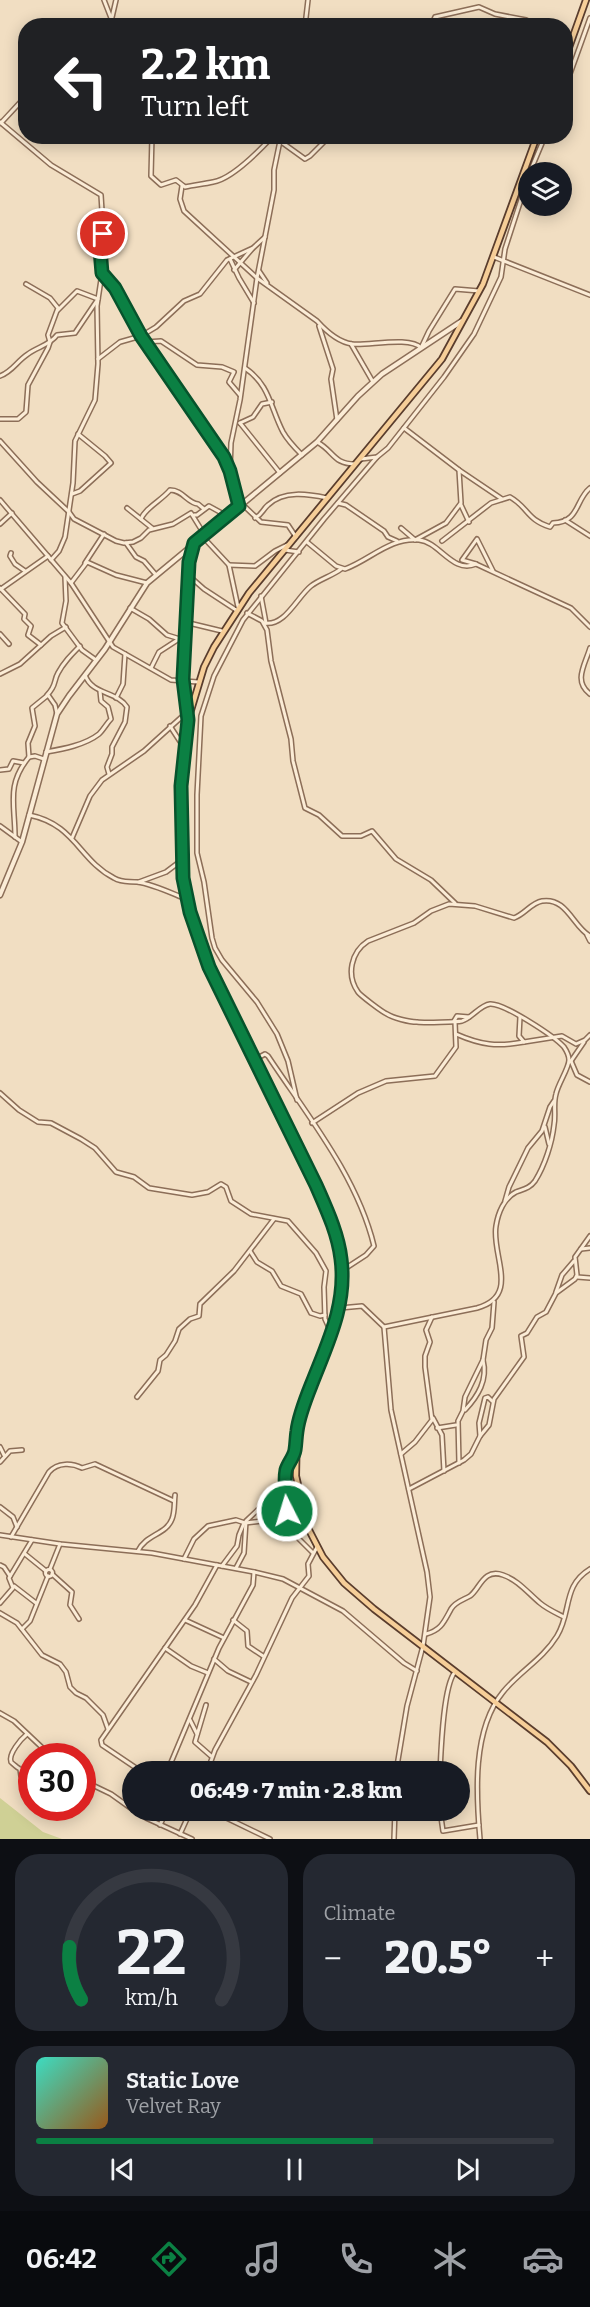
<!DOCTYPE html>
<meta charset="utf-8">
<style>
:root{--surface:#171b24;--page:#242831;--text:#f1f3f6;--muted:#9ea1a6;--line:#363941;--accent:#0b8043}
body{margin:0;font-family:Bitter,serif;background:var(--page);color:var(--text);height:100vh;display:flex;flex-direction:column;font-size:22px;white-space:nowrap}
*{box-sizing:border-box;margin:0}
p{font-size:20px;color:var(--muted)}
.icon{flex:none;width:33px;height:33px;fill:none;stroke:currentColor;stroke-width:2;stroke-linecap:round;stroke-linejoin:round}
.map{position:relative;height:1839px;overflow:hidden}
.details{display:flex;flex-direction:column;gap:15px;padding:15px;background:#0d0f14;flex:1}
.details>*{flex:none}
.top-card{position:absolute;left:18px;top:18px;width:555px;height:126px;border-radius:24px;box-shadow:0 3px 15px #0003;background:#202124;color:#fff;overflow:hidden}
.controls{position:absolute;left:518px;top:162px;display:grid;gap:12px}
.controls a{display:grid;place-items:center;width:54px;height:54px;border-radius:50%;background:var(--surface);box-shadow:0 3px 15px #0003;font-size:30px}
.speed{position:absolute;left:18px;top:1743px;display:flex;gap:12px;font-size:30px;font-weight:700;text-align:center}
.speed>*{display:grid;place-content:center;width:78px;height:78px;border-radius:50%;background:var(--surface);box-shadow:0 3px 15px #0003;line-height:1}
.speed .limit{border:9px solid #d22;background:#fff;color:#111}
.pin{position:absolute;display:grid;place-items:center;width:51px;height:51px;color:#fff;margin:-26px;border:3px solid #fff;border-radius:50%;box-shadow:0 2px 6px #0007}
.me{position:absolute;width:66px;margin:-33px;rotate:355deg;stroke-linejoin:round;filter:drop-shadow(0 0 4px #0008)}
.turn{display:flex;align-items:center;gap:21px;height:126px;padding:0 24px;font-size:27px}
.turn .icon{width:78px;height:78px;stroke-width:2.5}
.turn b{display:block;font-size:42px;line-height:51px}
.big{font-size:45px;font-weight:800;line-height:1.1}
.details .widget{flex:1;display:flex;flex-direction:column;justify-content:center;gap:9px;min-width:0;padding:0 21px;border-radius:24px;background:var(--page)}
.details .dial{align-items:center;gap:0}
.dial svg{height:156px;overflow:visible;fill:none;stroke:var(--line);stroke-width:7;stroke-linecap:round;text-anchor:middle}
.dial text{fill:var(--text);stroke:none}
.song{display:flex;align-items:center;gap:18px}
.cover{width:72px;height:72px;border-radius:9px;background:linear-gradient(135deg,hsl(170 70% 55%),hsl(30 70% 35%))}
.played{height:6px;border-radius:3px;background:linear-gradient(90deg,var(--accent) 65%,var(--line) 65%)}
.keys{display:flex;justify-content:space-around;direction:ltr}
.heat{display:flex;justify-content:space-between;align-items:center;font-size:33px;direction:ltr}
.details .tiles{flex:1;display:grid;gap:15px;grid-template-columns:1fr 1fr}
.widget:last-child{grid-column:span 2}
.trip{position:absolute;left:122px;top:1761px;width:348px;height:60px;border-radius:30px;background:var(--surface);box-shadow:0 3px 15px #0003;font-weight:800;line-height:60px;text-align:center}
.dock{display:flex;height:96px;justify-content:space-around;align-items:center;background:#090b0e;color:var(--muted)}
.dock .icon{width:42px;height:42px}
.dock .current{color:var(--accent)}
.dock b{font-size:27px;color:var(--text)}
.map>svg:first-child{display:block}
.green{fill:#cfd095}
.lines{fill:none;stroke-linecap:round;stroke-linejoin:round}
.minor-casing{stroke:#8c6e58;stroke-width:6}
.tertiary-casing{stroke:#8c6e58;stroke-width:7}
.primary-casing{stroke:#5a3d2d;stroke-width:8}
.minor{stroke:#fbecd6;stroke-width:3}
.tertiary{stroke:#fbecd6;stroke-width:4}
.primary{stroke:#f6ce98;stroke-width:4.5}
.route-casing{stroke:#07532c;stroke-width:15}
.route{stroke:#0b8043;stroke-width:10}
</style>
<div class="map">
<svg width="590" height="1839" viewBox="0 0 590 1839">
<rect width="100%" height="100%" fill="#f1dec2"/>
<polygon class="green" points="0,1798 43,1832 62,1839 0,1839"/>
<g class="lines">
<g class="minor-casing">
<g id="minor">
<polyline points="104,0 111,18"/>
<polyline points="110,26 116,0"/>
<polyline points="305,26 308,0"/>
<polyline points="431,26 435,17 479,7 495,14 526,20 538,26"/>
<polyline points="566,85 590,18"/>
<polyline points="0,122 51,165 101,195 103,227 100,249 102,273 97,306 98,364 95,400 75,441 73,483 65,537 59,551 51,560"/>
<polyline points="1,123 26,96"/>
<path d="M152,136L151,176L161,185L176,180L185,187C194,185 204,184 213,182C232,179 260,150 273,136"/>
<polyline points="273,136 305,159 310,156 330,136"/>
<polyline points="530,172 545,136"/>
<path d="M182,186L180,199L184,211L257,278L317,321C326,331 338,342 352,344C368,346 410,336 421,348L429,331L455,289L479,291"/>
<polyline points="494,257 590,295"/>
<polyline points="230,259 239,278 254,303"/>
<polyline points="234,270 252,249"/>
<polyline points="259,271 267,283"/>
<polyline points="102,273 115,288 141,336 224,457 230,471 239,506"/>
<polyline points="319,326 333,369 331,379 337,420"/>
<polyline points="146,342 161,341 197,365 222,367 234,372 229,382 240,395"/>
<polyline points="351,344 373,382"/>
<polyline points="98,359 120,342 141,336 156,327 184,301 200,294 227,260 253,248 265,237"/>
<path d="M245,368C270,385 270,407 283,432C288,441 295,448 302,455"/>
<path d="M0,376C12,372 17,361 28,354C37,347 50,345 57,335L75,333L98,299L77,291L58,310"/>
<polyline points="0,419 18,419 26,412 28,385 48,348 50,342 48,335 58,308 50,298 26,284"/>
<polyline points="240,423 280,473"/>
<polyline points="240,423 253,417 262,404 272,402"/>
<polyline points="0,441 37,482 69,512 74,519 116,541 124,543 133,542 141,538 149,530 173,524 191,513 204,534"/>
<path d="M317,442C334,451 333,464 355,464"/>
<polyline points="361,459 377,457 388,448 444,377 474,334 501,277 505,249 528,178"/>
<polyline points="459,470 502,499"/>
<polyline points="230,471 231,443 240,400 257,278 274,190 274,170 281,136"/>
<polyline points="72,494 80,491 111,463 105,456 78,434"/>
<polyline points="0,500 71,583 113,647 171,680 198,682"/>
<polyline points="338,503 346,505 384,531 388,537 397,541"/>
<polyline points="242,504 261,522 288,525 296,537"/>
<polyline points="461,505 469,522"/>
<polyline points="127,508 152,528"/>
<polyline points="194,515 197,515 209,506 227,516"/>
<path d="M255,518C263,514 262,510 268,505C284,490 308,494 327,498"/>
<path d="M141,519C145,508 162,500 170,490C183,490 187,503 198,504L204,509"/>
<polyline points="565,520 590,536"/>
<polyline points="0,524 12,513"/>
<polyline points="401,528 415,540 446,523 461,503 459,470 404,428"/>
<polyline points="203,537 229,565 238,607"/>
<path d="M442,541L491,503L510,497C528,507 527,520 550,527L553,523C580,522 575,500 590,488"/>
<path d="M307,542L336,566L345,569C370,560 390,537 419,540C440,542 452,574 476,564L571,608L590,627"/>
<polyline points="126,543 136,557 144,561 156,575"/>
<polyline points="285,550 299,552"/>
<polyline points="11,553 10,556 15,564 25,571"/>
<polyline points="85,563 104,534"/>
<polyline points="476,564 462,560 477,539 493,571"/>
<polyline points="229,565 255,566 275,551 287,545"/>
<polyline points="187,574 204,589 236,610"/>
<polyline points="65,577 66,601 62,623 82,650 96,660"/>
<polyline points="71,583 87,562 116,575 147,583"/>
<polyline points="0,588 25,614 24,619 31,626 28,635 41,645"/>
<polyline points="1,589 48,556"/>
<polyline points="261,596 266,623"/>
<polyline points="130,608 149,619 167,635 180,639"/>
<polyline points="247,613 262,621 267,630 271,661 291,739 293,761 305,808 319,815 342,836 361,836 372,831 396,859 431,880 455,903"/>
<polyline points="185,620 193,624 222,631"/>
<path d="M264,623C285,627 297,597 311,586C320,579 332,576 341,569"/>
<polyline points="0,634 9,644"/>
<path d="M590,648C585,665 573,681 590,694"/>
<polyline points="151,668 159,652 179,639"/>
<polyline points="0,674 20,664 51,636 66,627"/>
<path d="M85,675C92,695 117,691 127,707L125,722L112,747V754L107,767L109,774"/>
<path d="M47,695C57,685 53,682 58,673C64,662 71,655 80,646"/>
<polyline points="116,698 123,684 125,654"/>
<path d="M188,720C178,685 183,580 193,545"/>
<polyline points="170,726 183,746"/>
<path d="M46,752C63,749 85,745 99,734C104,729 107,723 111,719L108,707L101,701L100,691"/>
<polyline points="29,757 28,743 35,726 32,708 48,695 55,705 57,714"/>
<polyline points="0,770 9,769 13,761 24,763"/>
<path d="M29,815C75,824 79,860 114,878C122,883 129,881 137,882C153,884 171,893 186,899"/>
<polyline points="0,826 22,842"/>
<path d="M15,837C15,804 6,785 29,757L35,756L44,759"/>
<polyline points="72,838 90,796 102,780 144,751 186,713"/>
<polyline points="139,882 166,872 182,860"/>
<polyline points="587,935 590,941"/>
<polyline points="520,1017 519,1036 524,1042 562,1036 576,1044 585,1040 590,1035"/>
<polyline points="454,1021 457,1016 469,1017"/>
<path d="M456,1034C481,1045 497,1047 524,1042"/>
<path d="M254,1060L265,1054L268,1056C307,1115 357,1176 374,1246L366,1255L343,1270"/>
<polyline points="571,1061 577,1075 590,1082"/>
<polyline points="571,1061 584,1042"/>
<polyline points="0,1093 19,1110 38,1122 51,1123 81,1139 95,1148 116,1172 134,1177 149,1188 192,1195 208,1192 221,1184 226,1187 231,1201 251,1214 288,1221 316,1253 326,1271 324,1287 325,1319 331,1332"/>
<polyline points="297,1100 288,1061 277,1034 257,1002 222,960 215,948 212,938 204,882 197,853 197,795 201,716 214,676 243,620 324,519 377,457"/>
<polyline points="312,1123 358,1093 386,1081 435,1076 456,1047 455,1022"/>
<polyline points="545,1127 549,1144"/>
<polyline points="505,1201 509,1187 528,1148 542,1131 550,1107 554,1101"/>
<polyline points="581,1249 590,1248"/>
<polyline points="250,1251 257,1262 272,1271 281,1286 301,1294 311,1313 320,1316 325,1315"/>
<polyline points="577,1277 590,1278"/>
<polyline points="556,1292 562,1275 574,1261"/>
<polyline points="340,1308 362,1306 384,1327 391,1410 427,1572 430,1597 423,1646 407,1706 396,1772"/>
<path d="M384,1327L477,1308C521,1296 491,1255 496,1226C498,1213 504,1198 516,1192C524,1189 530,1188 535,1181C545,1165 552,1143 554,1125C556,1115 553,1104 556,1094C558,1084 569,1068 569,1060C569,1055 566,1050 564,1047C554,1036 504,1003 490,1004C480,1005 472,1018 462,1021C457,1022 424,1023 417,1022C409,1022 393,1018 387,1014C382,1012 360,995 358,992C346,975 351,952 368,941L414,923L431,911L449,904L475,906L514,918C525,914 531,903 542,901C567,897 573,927 590,936"/>
<polyline points="137,1397 158,1371 160,1360 166,1355 175,1341 179,1329 190,1319 199,1316 200,1304 234,1271 274,1219"/>
<path d="M465,1410C478,1396 488,1380 483,1360"/>
<polyline points="433,1418 442,1435 444,1471"/>
<polyline points="437,1428 456,1425"/>
<polyline points="480,1436 479,1423 485,1398 488,1397 492,1401"/>
<polyline points="0,1447 4,1455"/>
<polyline points="401,1454 415,1442 432,1420 425,1367 425,1356 430,1342 426,1330 432,1317"/>
<polyline points="0,1462 10,1451 22,1450"/>
<polyline points="459,1463 458,1421 463,1411 465,1397 483,1360 486,1340 492,1328 494,1302"/>
<polyline points="409,1489 464,1460 471,1454 480,1436 489,1425 494,1399 524,1357 521,1336 527,1333 537,1317 546,1312 556,1293 575,1279 577,1275 575,1257 590,1236"/>
<polyline points="0,1507 13,1517 17,1527"/>
<path d="M272,1526C289,1511 291,1510 283,1486"/>
<polyline points="0,1535 60,1544 152,1553 254,1572 283,1579 343,1611 404,1663 417,1671"/>
<path d="M11,1537L49,1472C58,1462 72,1463 82,1468L95,1464L174,1501"/>
<path d="M138,1551C146,1534 166,1535 172,1519C175,1512 174,1503 175,1495"/>
<polyline points="25,1554 46,1571"/>
<polyline points="184,1559 194,1539 208,1526 236,1520 245,1523 262,1521 295,1535 313,1553"/>
<polyline points="0,1565 4,1567 10,1576"/>
<polyline points="222,1566 237,1546 239,1535 244,1523"/>
<polyline points="236,1568 244,1553 246,1521 283,1486 288,1462 295,1452"/>
<polyline points="50,1569 60,1544"/>
<circle cx="49" cy="1573" r="3.5"/>
<polyline points="52,1574 72,1592 70,1605 79,1619"/>
<polyline points="14,1586 36,1603"/>
<polyline points="0,1603 13,1588 9,1578 32,1540"/>
<polyline points="0,1613 17,1623 42,1655 60,1664 66,1672 70,1687 76,1693 86,1698 103,1715 108,1729"/>
<polyline points="185,1620 224,1638"/>
<polyline points="233,1620 247,1631 248,1646 263,1656"/>
<polyline points="22,1629 30,1621 48,1576"/>
<path d="M426,1634C441,1630 444,1622 451,1609C455,1602 463,1600 470,1596C480,1589 483,1568 503,1575C518,1580 528,1593 540,1603C547,1609 556,1613 564,1617"/>
<polyline points="165,1648 191,1666 208,1673"/>
<polyline points="214,1659 228,1671 251,1682"/>
<polyline points="206,1705 195,1742 211,1756"/>
<polyline points="0,1713 14,1721 51,1756"/>
<polyline points="190,1720 197,1734"/>
<polyline points="142,1772 102,1745 101,1740 195,1605 217,1565"/>
<polyline points="167,1772 219,1648 253,1585 254,1572"/>
<polyline points="189,1772 209,1764"/>
<polyline points="207,1772 215,1750 256,1675 292,1598 309,1576 308,1564 317,1547"/>
<path d="M440,1772C441,1751 443,1686 455,1672"/>
<path d="M21,1776L20,1769C19,1769 12,1763 11,1762C8,1754 21,1739 27,1734"/>
<polyline points="82,1780 111,1794 132,1809"/>
<polyline points="127,1804 132,1796"/>
<polyline points="134,1810 146,1818 192,1839"/>
<polyline points="210,1810 270,1839"/>
<polyline points="440,1810 443,1831 479,1825"/>
<polyline points="160,1825 167,1810"/>
<polyline points="180,1834 191,1810"/>
<polyline points="394,1839 395,1810"/>
<path d="M480,1839C476,1794 472,1730 503,1692C519,1672 543,1659 557,1636C572,1612 562,1586 590,1569"/>
</g>
</g>
<g class="tertiary-casing">
<polyline id="tertiary" points="0,895 22,842 57,714 69,696 105,649 147,583 317,442 358,396 382,374 462,321"/>
</g>
<g class="primary-casing">
<g id="primary">
<polyline points="566,56 586,0"/>
<polyline points="537,136 483,284 442,359 249,593 214,647 204,667 188,720 184,748 181,811 184,878 186,899 194,928 220,991 316,1185 331,1222 341,1257 343,1281 337,1318 297,1429 296,1476 308,1528 323,1557 344,1583 374,1609 547,1742 571,1766 590,1791"/>
</g>
</g>
<use href="#minor" class="minor"/>
<use href="#tertiary" class="tertiary"/>
<use href="#primary" class="primary"/>
</g>
<g class="lines">
<g class="route-casing">
<path id="route" d="M103,234L100,249L102,273L115,288L141,336L224,457L230,471L239,506L194,543L189,562L183,679L188,720L181,786L183,878L190,912L209,967L316,1185C326,1208 338,1233 341,1259C347,1304 328,1342 312,1383C306,1398 299,1415 297,1431C296,1437 296,1444 295,1450C294,1457 288,1463 286,1470C283,1485 288,1496 287,1511"/>
</g>
<use href="#route" class="route"/>
</g>
</svg>
<div class="controls">
<a><svg class="icon" aria-label="layers" viewBox="0 0 24 24"><path d="M12 4l9 5-9 5-9-5zM3 14l9 5 9-5"/></svg></a>
</div>
<div class="speed"><div class="limit">30</div></div>
<div class="pin" style="left:103px;top:234px;background:#d93025"><svg class="icon" aria-label="arrive" viewBox="0 0 24 24"><path d="M6 21V4h12l-3 4 3 4H6"/></svg></div>
<svg class="me" style="left:287px;top:1511px" viewBox="-20 -20 40 40"><circle r="17" fill="#0b8043" stroke="#fff" stroke-width="3"/><path d="M0-11L8 9 0 5-8 9z" fill="#fff"/></svg>
<div class="trip">06:49 · 7 min · 2.8 km</div>
<div class="top-card">
<div class="turn"><svg class="icon" aria-label="left" viewBox="0 0 24 24"><path d="M17 20v-9H6M10 6l-5 5 5 5"/></svg><div><b>2.2 km</b>Turn left</div></div>
</div>
</div>
<section class="details">
<div class="tiles">
<div class="widget dial"><svg viewBox="0 0 100 80">
<path d="M14 69A42 42 0 1 1 86 69"/>
<path d="M14 69A42 42 0 0 1 8 42" stroke="#0b8043"/>
<text x="50" y="56" font-size="32" font-weight="700">22</text>
<text x="50" y="72" font-size="11">km/h</text>
</svg></div>
<div class="widget"><p>Climate</p>
<div class="heat"><a>−</a><b class="big">20.5°</b><a>+</a></div>
</div>
<div class="widget">
<div class="song"><i class="cover"></i><div><b>Static Love</b><p>Velvet Ray</p></div></div>
<div class="played"></div>
<div class="keys"><svg class="icon" aria-label="previous" viewBox="0 0 24 24"><path d="M18 5L8 12l10 7zM5 5v14"/></svg><svg class="icon" aria-label="pause" viewBox="0 0 24 24"><path d="M8 5v14M16 5v14"/></svg><svg class="icon" aria-label="next" viewBox="0 0 24 24"><path d="M6 5l10 7-10 7zM19 5v14"/></svg></div>
</div>
</div>
</section>
<nav class="dock">
<b>06:42</b>
<svg class="icon current" aria-label="directions" viewBox="0 0 24 24"><path d="M12 3l9 9-9 9-9-9zM9 14v-3h6M13 9l2 2-2 2"/></svg>
<svg class="icon" aria-label="music" viewBox="0 0 24 24"><path d="M9 18V5l10-2v13"/><circle cx="6" cy="18" r="3"/><circle cx="16" cy="16" r="3"/></svg>
<svg class="icon" aria-label="phone" viewBox="0 0 24 24"><path d="M5 4h4l2 5-3 2q2 4 5 5l2-3 5 2v4C11 20 4 13 5 4z"/></svg>
<svg class="icon" aria-label="climate" viewBox="0 0 24 24"><path d="M12 3v18M4 7l16 10M4 17L20 7"/></svg>
<svg class="icon" aria-label="car" viewBox="0 0 24 24"><path d="M5 17H2v-5l4-1 3-4h7l3 4 3 1v5h-3M9 17h6M6 11h13"/><circle cx="7" cy="17" r="2"/><circle cx="17" cy="17" r="2"/></svg>
</nav>
